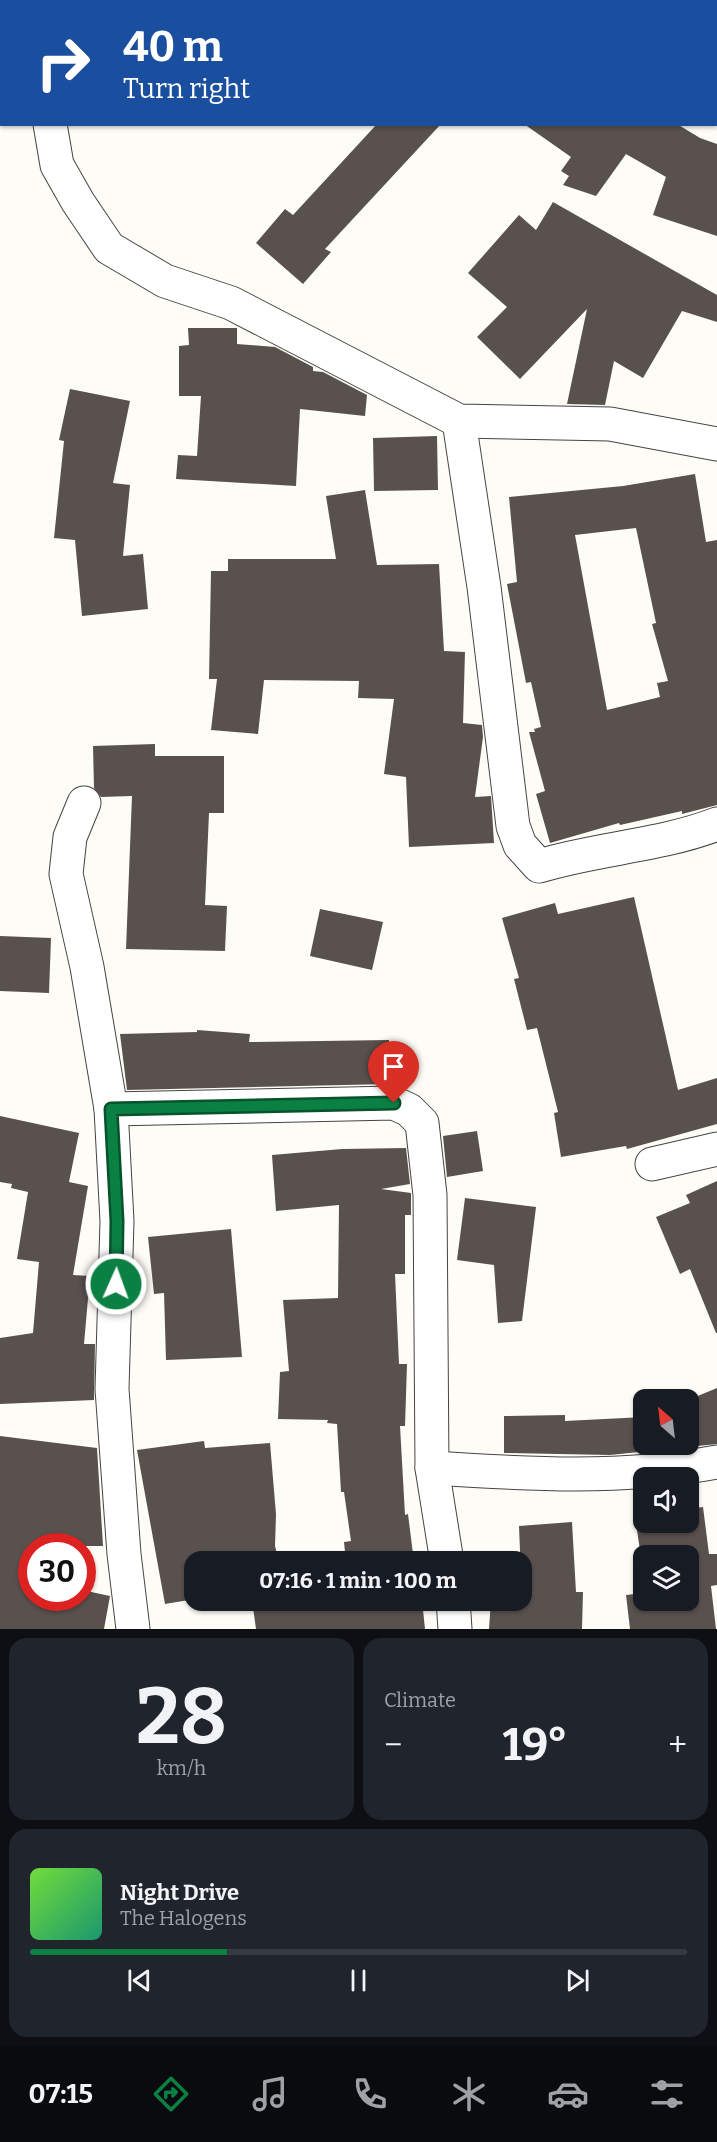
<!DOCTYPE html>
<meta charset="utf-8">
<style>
:root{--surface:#171b24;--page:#20242c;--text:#f1f3f6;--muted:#9ea1a6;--line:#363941;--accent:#0b8043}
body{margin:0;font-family:Bitter,serif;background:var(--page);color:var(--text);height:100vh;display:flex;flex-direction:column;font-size:22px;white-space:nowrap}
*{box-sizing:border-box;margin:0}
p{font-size:20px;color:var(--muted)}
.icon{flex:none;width:33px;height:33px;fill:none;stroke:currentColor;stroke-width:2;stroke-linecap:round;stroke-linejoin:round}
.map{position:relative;height:1629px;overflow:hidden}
.sheet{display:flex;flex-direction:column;gap:9px;padding:9px;background:#0d0f14;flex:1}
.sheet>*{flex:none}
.guide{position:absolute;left:0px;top:0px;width:717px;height:126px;box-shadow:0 2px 4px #0004;background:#1a4fa0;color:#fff;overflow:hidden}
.needle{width:39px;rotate:332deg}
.buttons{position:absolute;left:633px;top:1389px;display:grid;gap:12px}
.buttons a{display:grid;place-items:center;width:66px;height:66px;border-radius:12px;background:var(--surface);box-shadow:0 2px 4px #0004;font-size:30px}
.speed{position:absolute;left:18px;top:1533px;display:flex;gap:12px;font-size:30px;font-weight:700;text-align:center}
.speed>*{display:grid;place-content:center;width:78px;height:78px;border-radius:50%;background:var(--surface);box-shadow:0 2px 4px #0004;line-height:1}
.speed .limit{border:9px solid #d22;background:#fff;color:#111}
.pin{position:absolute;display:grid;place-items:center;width:51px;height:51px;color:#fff;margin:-62px -26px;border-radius:50% 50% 50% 0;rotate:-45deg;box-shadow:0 0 6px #0007}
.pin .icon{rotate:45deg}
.me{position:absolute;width:66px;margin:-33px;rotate:2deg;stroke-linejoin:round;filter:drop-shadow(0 0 4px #0008)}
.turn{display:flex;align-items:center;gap:21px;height:126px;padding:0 24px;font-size:27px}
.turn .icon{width:78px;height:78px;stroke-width:2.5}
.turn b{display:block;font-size:42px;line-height:51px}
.big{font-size:45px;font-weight:700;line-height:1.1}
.sheet .widget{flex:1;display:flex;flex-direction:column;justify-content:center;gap:9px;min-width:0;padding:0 21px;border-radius:18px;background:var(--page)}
.sheet .dial{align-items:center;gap:0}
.dial b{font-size:78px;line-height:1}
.song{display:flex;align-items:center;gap:18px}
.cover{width:72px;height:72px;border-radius:9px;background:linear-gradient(135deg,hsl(100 70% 55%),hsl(160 70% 35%))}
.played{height:6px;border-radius:3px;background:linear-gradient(90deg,var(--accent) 30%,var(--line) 30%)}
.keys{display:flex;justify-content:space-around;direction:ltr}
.heat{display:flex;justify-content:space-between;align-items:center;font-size:33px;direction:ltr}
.sheet .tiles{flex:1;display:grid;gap:9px;grid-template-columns:1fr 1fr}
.widget:last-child{grid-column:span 2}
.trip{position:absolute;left:184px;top:1551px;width:348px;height:60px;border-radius:18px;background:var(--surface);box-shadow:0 2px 4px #0004;font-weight:700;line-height:60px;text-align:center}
.tab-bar{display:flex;height:96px;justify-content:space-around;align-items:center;background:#090b0e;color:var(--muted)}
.tab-bar .icon{width:42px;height:42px}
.tab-bar .selected{color:var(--accent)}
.tab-bar b{font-size:27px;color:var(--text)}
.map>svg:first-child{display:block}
.building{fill:#59514e;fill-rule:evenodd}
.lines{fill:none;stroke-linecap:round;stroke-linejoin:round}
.minor-casing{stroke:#444;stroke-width:35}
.minor{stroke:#fff;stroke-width:33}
.route-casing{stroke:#07532c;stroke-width:15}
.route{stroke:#0b8043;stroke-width:10}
</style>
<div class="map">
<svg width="717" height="1629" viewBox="0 0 717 1629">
<rect width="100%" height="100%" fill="#fefcf6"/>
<g class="building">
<polygon points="377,124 441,124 325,249 331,252 303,284 256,243 285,209 293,215"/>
<polygon points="524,124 677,124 700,138 717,144 717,236 653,215 666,177 626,154 596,196 563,185 569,176 561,171 571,157"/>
<polygon points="553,202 717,295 717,322 682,311 643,378 614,361 605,405 567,404 587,309 520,379 477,337 507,307 468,273 519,215 536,230"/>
<polygon points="188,328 237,328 237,344 275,347 313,367 313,371 323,372 367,395 365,416 300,409 296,486 176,479 178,455 197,456 201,396 179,396 179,346 189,345"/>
<polygon points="70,389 130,401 113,483 130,485 123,556 143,554 148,609 82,616 75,540 54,538 64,441 59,440"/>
<polygon points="437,436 438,490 374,491 373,438"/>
<path d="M695,474L706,542L717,540V805L682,814V811L620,825L619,823L550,843L536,794L545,791L529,732H535L534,729L541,727L531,682L526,683L507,584L517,582L509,497L623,486ZM636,528L656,623L652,624L668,681L657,683L660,697L607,710L575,535Z"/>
<polygon points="365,490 377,565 439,564 444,651 465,652 463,723 482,725 483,737 475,797 491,796 494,843 409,847 406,777 384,774 394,699 358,698 359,681 264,680 258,734 211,730 217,679 209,679 211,571 228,571 228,559 336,559 326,496"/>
<polygon points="155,744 155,756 224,756 224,813 209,813 205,905 227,906 225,951 126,949 132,796 101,797 94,788 93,746"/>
<polygon points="634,897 678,1090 717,1078 717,1124 627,1149 626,1146 561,1157 554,1113 558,1112 537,1028 527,1030 514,979 519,978 502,918 555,903 558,914"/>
<polygon points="320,909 383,922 372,970 310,956"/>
<polygon points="0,936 51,938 49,993 0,991"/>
<polygon points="197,1030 250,1034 249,1042 389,1040 390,1084 127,1090 120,1034 197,1032"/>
<polygon points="0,1116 79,1133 69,1182 88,1186 73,1275 90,1276 84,1344 95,1344 94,1400 0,1404 0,1338 33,1333 39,1262 17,1259 28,1192 11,1188 12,1184 0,1182"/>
<polygon points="477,1131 483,1171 447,1177 443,1136"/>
<polygon points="406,1148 410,1184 381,1189 411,1193 411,1215 405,1215 405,1274 395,1274 399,1364 407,1364 405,1426 400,1426 405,1515 408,1514 414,1562 346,1562 344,1542 351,1541 344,1492 341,1492 337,1424 327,1423 328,1420 278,1419 280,1372 289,1371 283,1300 338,1298 339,1205 276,1211 272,1155 342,1149"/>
<polygon points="717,1181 717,1333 716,1333 690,1269 680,1274 656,1217 690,1203 686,1195"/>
<polygon points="465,1198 536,1207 522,1321 498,1323 494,1265 457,1260"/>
<polygon points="231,1229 242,1357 166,1360 164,1293 154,1294 148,1237"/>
<polygon points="717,1388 717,1444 610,1455 504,1453 504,1416 565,1415 565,1421 644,1417 644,1444 688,1444 688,1400"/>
<polygon points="0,1436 97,1448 103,1546 32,1546 32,1598 82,1598 82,1590 110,1596 104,1629 0,1629"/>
<polygon points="204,1441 205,1448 270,1443 276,1514 275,1546 279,1562 195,1562 195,1599 165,1604 137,1450"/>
<polygon points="703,1507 709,1554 717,1554 717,1585 711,1586 716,1629 630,1629 626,1595 644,1593 644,1600 688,1600 688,1556 644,1556 644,1577 635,1517 644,1516 644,1522 688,1522 688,1509"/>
<polygon points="572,1522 576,1592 583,1592 582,1629 489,1629 491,1600 522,1600 519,1526"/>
<polygon points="252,1600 422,1600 425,1629 256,1629"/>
</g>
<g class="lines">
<g class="minor-casing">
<g id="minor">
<polyline points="35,0 35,2"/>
<polyline points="50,124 57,165 78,202 109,248 165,281 231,303 459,421 610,424 717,444"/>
<path d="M459,421L484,587L513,826L520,845L539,866C598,848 660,846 717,824"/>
<polyline points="84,803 70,837 66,874 87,967 111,1109 117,1221 112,1389 124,1554 133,1629"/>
<polyline points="111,1109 394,1103 409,1110 422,1123 430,1195 432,1468 447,1562"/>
<polyline points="652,1164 717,1149"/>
<path d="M432,1468C527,1474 623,1480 717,1462"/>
<polyline points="453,1600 455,1629"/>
</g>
</g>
<use href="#minor" class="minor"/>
</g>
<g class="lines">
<g class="route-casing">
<polyline id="route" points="116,1284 117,1221 111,1109 394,1103"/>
</g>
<use href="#route" class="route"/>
</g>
</svg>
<div class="buttons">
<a><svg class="needle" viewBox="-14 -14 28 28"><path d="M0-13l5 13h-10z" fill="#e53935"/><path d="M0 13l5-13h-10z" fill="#9ea1a6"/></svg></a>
<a><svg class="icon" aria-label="sound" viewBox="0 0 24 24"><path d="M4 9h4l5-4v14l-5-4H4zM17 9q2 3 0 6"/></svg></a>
<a><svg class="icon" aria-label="layers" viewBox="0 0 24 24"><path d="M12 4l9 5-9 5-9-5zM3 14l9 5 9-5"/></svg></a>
</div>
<div class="speed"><div class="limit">30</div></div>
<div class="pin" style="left:394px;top:1103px;background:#d93025"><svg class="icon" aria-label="arrive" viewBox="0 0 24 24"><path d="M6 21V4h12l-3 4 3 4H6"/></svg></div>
<svg class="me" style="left:116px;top:1284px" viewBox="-20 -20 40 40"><circle r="17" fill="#0b8043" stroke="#fff" stroke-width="3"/><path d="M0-11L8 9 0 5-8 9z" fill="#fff"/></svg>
<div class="trip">07:16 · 1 min · 100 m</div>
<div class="guide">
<div class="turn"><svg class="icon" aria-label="right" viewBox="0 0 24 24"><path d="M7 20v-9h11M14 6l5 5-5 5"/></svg><div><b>40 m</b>Turn right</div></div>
</div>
</div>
<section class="sheet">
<div class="tiles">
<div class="widget dial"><b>28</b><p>km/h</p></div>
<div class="widget"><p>Climate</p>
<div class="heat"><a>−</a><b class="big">19°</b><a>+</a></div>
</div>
<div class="widget">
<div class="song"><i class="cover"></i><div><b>Night Drive</b><p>The Halogens</p></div></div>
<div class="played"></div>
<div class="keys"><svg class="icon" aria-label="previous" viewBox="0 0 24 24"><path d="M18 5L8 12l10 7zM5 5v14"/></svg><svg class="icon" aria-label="pause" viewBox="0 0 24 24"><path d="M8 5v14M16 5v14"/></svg><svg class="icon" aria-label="next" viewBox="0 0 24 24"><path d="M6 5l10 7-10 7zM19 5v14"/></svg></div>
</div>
</div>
</section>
<nav class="tab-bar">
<b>07:15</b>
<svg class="icon selected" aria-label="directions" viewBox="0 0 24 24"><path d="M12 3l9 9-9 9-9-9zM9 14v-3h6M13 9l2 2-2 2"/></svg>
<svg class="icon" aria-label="music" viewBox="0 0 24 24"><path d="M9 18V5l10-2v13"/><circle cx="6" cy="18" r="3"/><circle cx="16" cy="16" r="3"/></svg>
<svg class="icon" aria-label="phone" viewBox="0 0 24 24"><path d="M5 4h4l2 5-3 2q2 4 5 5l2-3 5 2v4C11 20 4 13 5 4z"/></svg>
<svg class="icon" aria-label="climate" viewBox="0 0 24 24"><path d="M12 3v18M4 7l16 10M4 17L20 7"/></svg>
<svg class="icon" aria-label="car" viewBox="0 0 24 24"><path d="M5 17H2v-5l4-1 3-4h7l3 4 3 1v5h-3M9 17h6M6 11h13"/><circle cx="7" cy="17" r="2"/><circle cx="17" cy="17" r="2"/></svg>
<svg class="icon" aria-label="filters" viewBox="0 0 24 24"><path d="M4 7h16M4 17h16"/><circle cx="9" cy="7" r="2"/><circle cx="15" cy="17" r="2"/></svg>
</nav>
